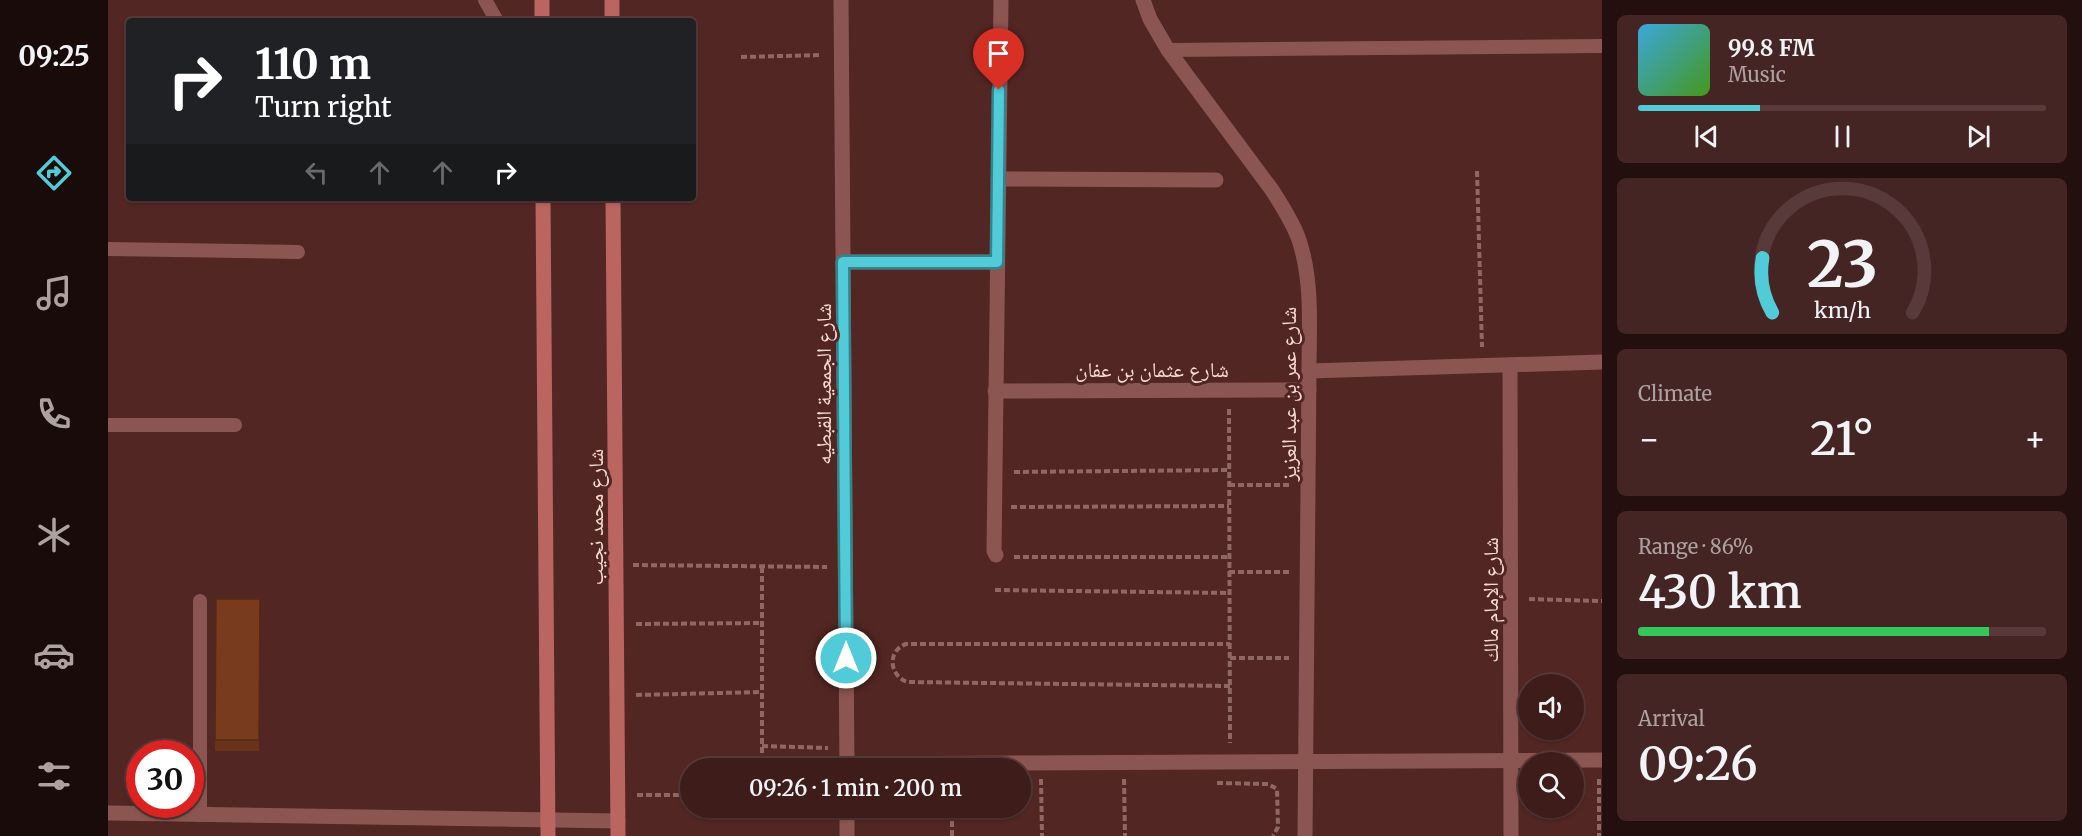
<!DOCTYPE html>
<meta charset="utf-8">
<style>
:root{--surface:#3e1c1a;--page:#452523;--text:#f1f3f6;--muted:#ada1a2;--line:#573a39;--accent:#52cbd8}
body{margin:0;font-family:Merriweather,"Noto Naskh Arabic",serif;background:var(--page);color:var(--text);height:100vh;display:flex;flex-direction:column;font-size:22px;white-space:nowrap}
*{box-sizing:border-box;margin:0}
p{font-size:20px;color:var(--muted)}
.icon{flex:none;width:33px;height:33px;fill:none;stroke:currentColor;stroke-width:2;stroke-linecap:round;stroke-linejoin:round}
.map{position:relative;flex:1;overflow:hidden}
.details{display:flex;flex-direction:column;gap:15px;padding:15px;background:#220f0e;width:480px}
.details>*{flex:none}
.banner{position:absolute;left:18px;top:18px;width:570px;height:183px;border-radius:6px;box-shadow:0 2px 4px #0004,0 0 0 2px var(--line);background:#202124;color:#fff;overflow:hidden}
.controls{position:absolute;left:1410px;top:674px;display:grid;gap:12px}
.controls a{display:grid;place-items:center;width:66px;height:66px;border-radius:50%;background:var(--surface);box-shadow:0 2px 4px #0004,0 0 0 2px var(--line);font-size:30px}
.speed{position:absolute;left:18px;top:740px;display:flex;gap:12px;font-size:30px;font-weight:700;text-align:center}
.speed>*{display:grid;place-content:center;width:78px;height:78px;border-radius:50%;background:var(--surface);box-shadow:0 2px 4px #0004,0 0 0 2px var(--line);line-height:1}
.speed .limit{border:9px solid #d22;background:#fff;color:#111}
.pin{position:absolute;display:grid;place-items:center;width:51px;height:51px;color:#fff;margin:-62px -26px;border-radius:50% 50% 50% 0;rotate:-45deg;box-shadow:0 0 6px #0007}
.pin .icon{rotate:45deg}
.me{position:absolute;width:66px;margin:-33px;rotate:0deg;stroke-linejoin:round;filter:drop-shadow(0 0 4px #0008)}
.turn{display:flex;align-items:center;gap:21px;height:126px;padding:0 30px;font-size:27px}
.turn .icon{width:78px;height:78px;stroke-width:2.5}
.turn b{display:block;font-size:42px;line-height:51px}
.lanes{display:flex;align-items:center;height:57px;padding:0 30px;background:#0003;justify-content:center;gap:30px;direction:ltr}
.lanes .off{opacity:.35}
.big{font-size:45px;font-weight:600;line-height:1.1}
.details .tile{flex:1;display:flex;flex-direction:column;justify-content:center;gap:9px;min-width:0;padding:0 21px;border-radius:9px;background:var(--page)}
.details .dial{align-items:center;gap:0}
.dial svg{height:156px;overflow:visible;fill:none;stroke:var(--line);stroke-width:7;stroke-linecap:round;text-anchor:middle}
.dial text{fill:var(--text);stroke:none}
.song{display:flex;align-items:center;gap:18px}
.cover{width:72px;height:72px;border-radius:9px;background:linear-gradient(135deg,hsl(200 70% 55%),hsl(100 70% 35%))}
.played{height:6px;border-radius:3px;background:linear-gradient(90deg,var(--accent) 30%,var(--line) 30%)}
.keys{display:flex;justify-content:space-around;direction:ltr}
.heat{display:flex;justify-content:space-between;align-items:center;font-size:33px;direction:ltr}
.charge{height:9px;border-radius:4px;background:linear-gradient(90deg,#34c759 86%,var(--line) 0)}
.trip{position:absolute;left:572px;top:758px;width:351px;height:60px;border-radius:30px;background:var(--surface);box-shadow:0 2px 4px #0004,0 0 0 2px var(--line);font-weight:600;line-height:60px;text-align:center}
main{display:flex;flex:1;min-height:0}
.tabs{display:flex;flex-direction:column;width:108px;justify-content:space-around;align-items:center;background:#190b0a;color:var(--muted)}
.tabs .icon{width:42px;height:42px}
.tabs .selected{color:var(--accent)}
.tabs b{font-size:27px;color:var(--text)}
.map>svg:first-child{display:block}
.lines{fill:none;stroke-linecap:round;stroke-linejoin:round}
.path{stroke:#8f6864;stroke-width:4;stroke-dasharray:6 3;stroke-linecap:butt}
.lane{stroke:#8b5651;stroke-width:14}
.street{stroke:#8b5651;stroke-width:15}
.secondary{stroke:#ba6560;stroke-width:15}
.wall{fill:#683319}
.building{fill:#793b1d;stroke:#552914;stroke-width:1.5}
.route-casing{stroke:#35848c;stroke-width:15}
.route{stroke:#52cbd8;stroke-width:10}
.labels{text-anchor:middle;dominant-baseline:central;stroke-width:6;stroke-linejoin:round;paint-order:stroke}
.street-label{font-size:21px;fill:#f8dad6;stroke:#522623}
</style>
<main>
<nav class="tabs">
<b>09:25</b>
<svg class="icon selected" aria-label="directions" viewBox="0 0 24 24"><path d="M12 3l9 9-9 9-9-9zM9 14v-3h6M13 9l2 2-2 2"/></svg>
<svg class="icon" aria-label="music" viewBox="0 0 24 24"><path d="M9 18V5l10-2v13"/><circle cx="6" cy="18" r="3"/><circle cx="16" cy="16" r="3"/></svg>
<svg class="icon" aria-label="phone" viewBox="0 0 24 24"><path d="M5 4h4l2 5-3 2q2 4 5 5l2-3 5 2v4C11 20 4 13 5 4z"/></svg>
<svg class="icon" aria-label="climate" viewBox="0 0 24 24"><path d="M12 3v18M4 7l16 10M4 17L20 7"/></svg>
<svg class="icon" aria-label="car" viewBox="0 0 24 24"><path d="M5 17H2v-5l4-1 3-4h7l3 4 3 1v5h-3M9 17h6M6 11h13"/><circle cx="7" cy="17" r="2"/><circle cx="17" cy="17" r="2"/></svg>
<svg class="icon" aria-label="filters" viewBox="0 0 24 24"><path d="M4 7h16M4 17h16"/><circle cx="9" cy="7" r="2"/><circle cx="15" cy="17" r="2"/></svg>
</nav>
<div class="map">
<svg width="1494" height="836" viewBox="0 0 1494 836">
<rect width="100%" height="100%" fill="#522623"/>
<g class="lines">
<g class="path">
<polyline points="633,57 714,55"/>
<polyline points="1369,171 1374,347"/>
<polyline points="1121,409 1122,743"/>
<polyline points="906,472 1121,470"/>
<polyline points="1121,485 1183,485"/>
<polyline points="903,507 1121,506"/>
<polyline points="906,557 1122,557"/>
<polyline points="525,565 719,567"/>
<polyline points="654,567 654,768"/>
<polyline points="1121,572 1181,572"/>
<polyline points="887,590 1122,593"/>
<polyline points="1421,599 1494,601"/>
<polyline points="528,624 653,623"/>
<polyline points="1122,658 1181,658"/>
<path d="M1122,686L799,682C781,675 779,651 798,644H1122"/>
<polyline points="528,695 653,692"/>
<polyline points="654,746 720,748"/>
<polyline points="933,779 934,836"/>
<polyline points="1016,779 1017,836"/>
<polyline points="1491,779 1491,836"/>
<polyline points="1109,783 1160,784 1169,789 1170,827 1165,836"/>
<polyline points="529,795 582,795"/>
<polyline points="844,836 844,807"/>
</g>
<g class="lane">
<polyline points="377,0 389,21"/>
<polyline points="1060,50 1494,46"/>
<polyline points="0,249 190,252"/>
<polyline points="0,425 127,425"/>
<polyline points="92,601 92,815"/>
</g>
<g class="street">
<polyline points="733,0 739,768"/>
<path d="M1035,0L1042,19L1060,50L1164,190C1174,206 1185,222 1191,240C1205,282 1201,328 1201,371L1197,836"/>
<polyline points="890,179 1108,180"/>
<polyline points="735,262 889,262"/>
<polyline points="1402,365 1403,836"/>
<polyline points="1201,371 1494,362"/>
<polyline points="887,391 1201,390"/>
<polyline points="888,555 886,551 893,0"/>
<polyline points="739,764 1494,760"/>
<polyline points="739,807 739,836"/>
<polyline points="0,813 510,821"/>
</g>
<g class="secondary">
<polyline points="434,0 434,21"/>
<polyline points="504,0 504,21"/>
<polyline points="435,198 440,836"/>
<polyline points="505,198 510,836"/>
</g>
</g>
<polygon class="wall" points="108,599 152,599 151,751 107,751"/>
<polygon class="building" points="108,599 152,599 151,740 107,740"/>
<g class="lines">
<g class="route-casing">
<polyline id="route" points="738,658 735,262 889,262 891,90"/>
</g>
<use href="#route" class="route"/>
</g>
<g class="labels">
<g class="street-label">
<text x="1044" y="369">شارع عثمان بن عفان</text>
<text transform="translate(715 384) rotate(-90)">شارع الجمعية القبطيه</text>
<text transform="translate(1180 394) rotate(-90)">شارع عمر بن عبد العزيز</text>
<text transform="translate(487 517) rotate(-90)">شارع محمد نجيب</text>
<text transform="translate(1382 600) rotate(-90)">شارع الإمام مالك</text>
</g>
</g>
</svg>
<div class="controls">
<a><svg class="icon" aria-label="sound" viewBox="0 0 24 24"><path d="M4 9h4l5-4v14l-5-4H4zM17 9q2 3 0 6"/></svg></a>
<a><svg class="icon" aria-label="search" viewBox="0 0 24 24"><circle cx="10" cy="10" r="6"/><path d="M15 15l6 6"/></svg></a>
</div>
<div class="speed"><div class="limit">30</div></div>
<div class="pin" style="left:891px;top:90px;background:#d93025"><svg class="icon" aria-label="arrive" viewBox="0 0 24 24"><path d="M6 21V4h12l-3 4 3 4H6"/></svg></div>
<svg class="me" style="left:738px;top:658px" viewBox="-20 -20 40 40"><circle r="17" fill="#52cbd8" stroke="#fff" stroke-width="3"/><path d="M0-11L8 9 0 5-8 9z" fill="#fff"/></svg>
<div class="trip">09:26 · 1 min · 200 m</div>
<div class="banner">
<div class="turn"><svg class="icon" aria-label="right" viewBox="0 0 24 24"><path d="M7 20v-9h11M14 6l5 5-5 5"/></svg><div><b>110 m</b>Turn right</div></div>
<div class="lanes"><svg class="icon off" aria-label="left" viewBox="0 0 24 24"><path d="M17 20v-9H6M10 6l-5 5 5 5"/></svg><svg class="icon off" aria-label="ahead" viewBox="0 0 24 24"><path d="M12 20V5M6 11l6-6 6 6"/></svg><svg class="icon off" aria-label="ahead" viewBox="0 0 24 24"><path d="M12 20V5M6 11l6-6 6 6"/></svg><svg class="icon" aria-label="right" viewBox="0 0 24 24"><path d="M7 20v-9h11M14 6l5 5-5 5"/></svg></div>
</div>
</div>
<section class="details">
<div class="tile">
<div class="song"><i class="cover"></i><div><b>99.8 FM</b><p>Music</p></div></div>
<div class="played"></div>
<div class="keys"><svg class="icon" aria-label="previous" viewBox="0 0 24 24"><path d="M18 5L8 12l10 7zM5 5v14"/></svg><svg class="icon" aria-label="pause" viewBox="0 0 24 24"><path d="M8 5v14M16 5v14"/></svg><svg class="icon" aria-label="next" viewBox="0 0 24 24"><path d="M6 5l10 7-10 7zM19 5v14"/></svg></div>
</div>
<div class="tile dial"><svg viewBox="0 0 100 80">
<path d="M14 69A42 42 0 1 1 86 69"/>
<path d="M14 69A42 42 0 0 1 9 41" stroke="#52cbd8"/>
<text x="50" y="56" font-size="32" font-weight="700">23</text>
<text x="50" y="72" font-size="11">km/h</text>
</svg></div>
<div class="tile"><p>Climate</p>
<div class="heat"><a>−</a><b class="big">21°</b><a>+</a></div>
</div>
<div class="tile"><p>Range · 86%</p><b class="big">430 km</b><div class="charge"></div></div>
<div class="tile"><p>Arrival</p><b class="big">09:26</b></div>
</section>
</main>
